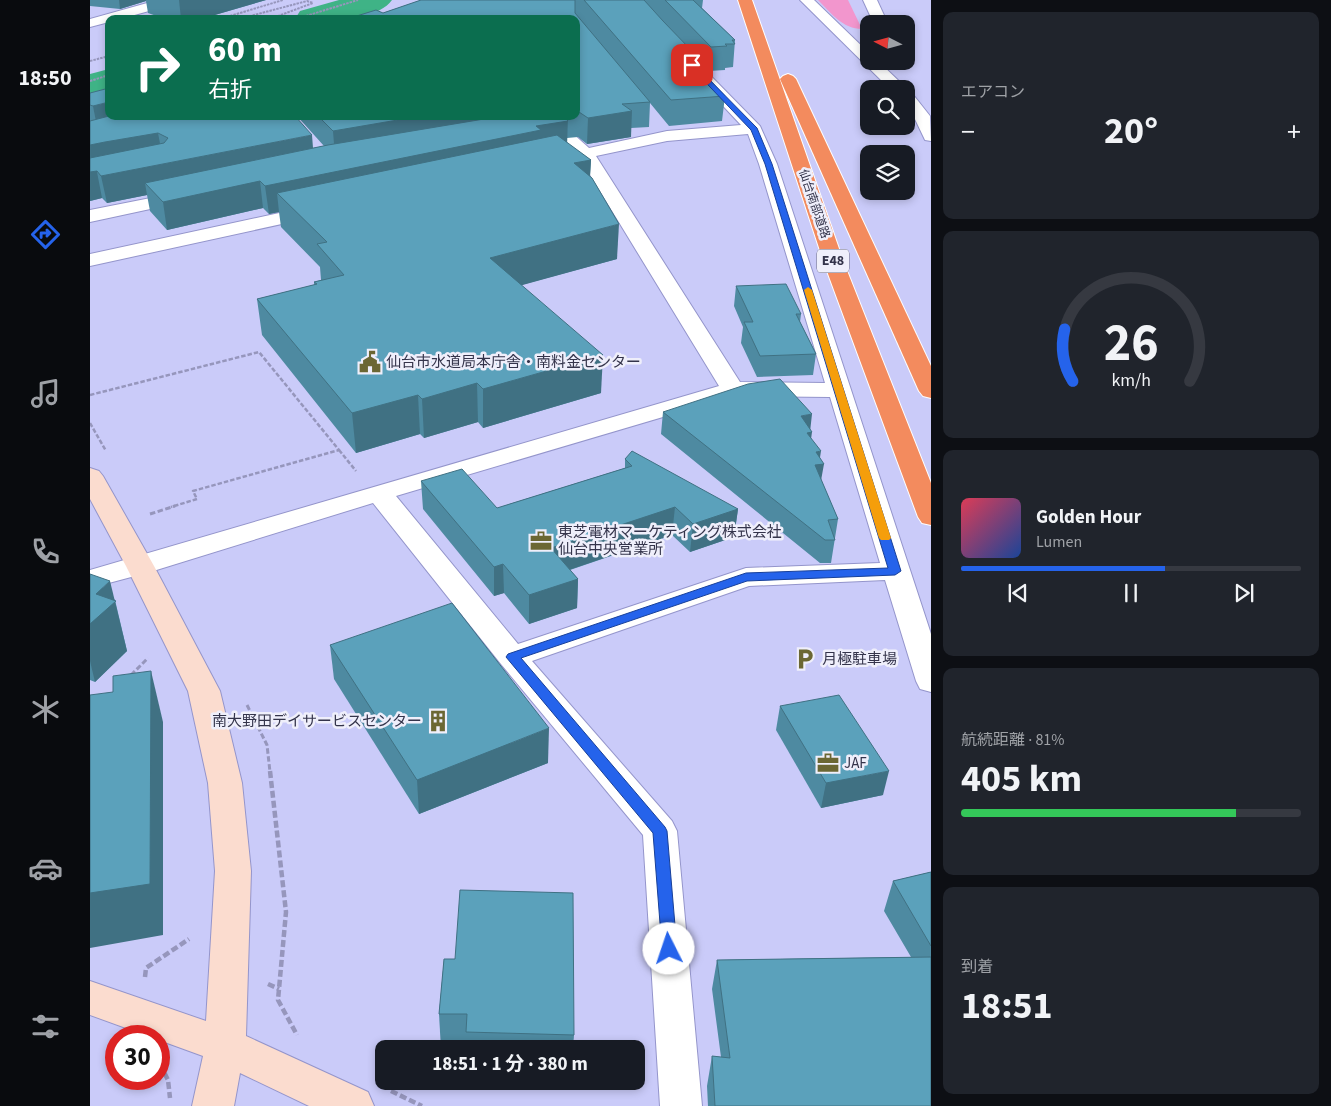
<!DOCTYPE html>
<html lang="ja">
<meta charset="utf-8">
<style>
:root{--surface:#171b24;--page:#20242c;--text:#f1f3f6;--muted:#9ea1a6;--line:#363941;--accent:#2563eb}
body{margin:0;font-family:"Source Sans 3","Noto Sans JP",sans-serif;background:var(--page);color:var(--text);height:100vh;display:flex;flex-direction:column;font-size:19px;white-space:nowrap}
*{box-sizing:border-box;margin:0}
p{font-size:16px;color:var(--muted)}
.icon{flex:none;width:28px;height:28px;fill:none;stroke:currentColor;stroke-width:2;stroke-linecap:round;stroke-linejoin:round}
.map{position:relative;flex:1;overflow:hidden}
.sheet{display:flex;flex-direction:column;gap:12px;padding:12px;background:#0d0f14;width:400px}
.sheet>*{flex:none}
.hud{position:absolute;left:15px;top:15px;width:475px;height:105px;border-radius:10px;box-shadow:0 2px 8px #0003;background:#0b6e4f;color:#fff;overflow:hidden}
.needle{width:32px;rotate:276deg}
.buttons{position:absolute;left:770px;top:15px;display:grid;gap:10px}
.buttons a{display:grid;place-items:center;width:55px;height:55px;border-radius:10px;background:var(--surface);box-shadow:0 2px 8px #0003;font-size:25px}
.speed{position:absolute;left:15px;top:1025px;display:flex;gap:10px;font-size:25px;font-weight:700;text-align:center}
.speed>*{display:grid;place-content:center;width:65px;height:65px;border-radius:50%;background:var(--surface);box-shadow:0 2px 8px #0003;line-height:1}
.speed .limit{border:8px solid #d22;background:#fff;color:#111}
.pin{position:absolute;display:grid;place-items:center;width:42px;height:42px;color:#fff;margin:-21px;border-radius:10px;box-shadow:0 2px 8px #0006}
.me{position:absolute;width:55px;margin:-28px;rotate:356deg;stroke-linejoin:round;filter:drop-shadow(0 0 4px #0008)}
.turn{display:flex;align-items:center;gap:18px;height:105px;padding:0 20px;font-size:22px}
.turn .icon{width:65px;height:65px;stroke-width:2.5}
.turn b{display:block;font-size:35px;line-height:42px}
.big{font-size:38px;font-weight:700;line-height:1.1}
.sheet .tile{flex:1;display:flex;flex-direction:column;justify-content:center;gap:8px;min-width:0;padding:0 18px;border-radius:10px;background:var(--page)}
.sheet .dial{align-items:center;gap:0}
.dial svg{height:130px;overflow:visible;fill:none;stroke:var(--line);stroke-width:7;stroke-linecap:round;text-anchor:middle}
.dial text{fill:var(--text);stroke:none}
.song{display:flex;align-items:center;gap:15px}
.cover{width:60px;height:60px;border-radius:8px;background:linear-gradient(135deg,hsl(350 70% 55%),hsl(220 70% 35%))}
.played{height:5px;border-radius:2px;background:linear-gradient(90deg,var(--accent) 60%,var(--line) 60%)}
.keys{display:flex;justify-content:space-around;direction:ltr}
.heat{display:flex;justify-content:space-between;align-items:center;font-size:28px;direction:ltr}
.charge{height:8px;border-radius:4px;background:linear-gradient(90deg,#34c759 81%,var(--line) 0)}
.trip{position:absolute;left:285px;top:1040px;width:270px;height:50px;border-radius:10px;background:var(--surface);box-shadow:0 2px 8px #0003;font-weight:700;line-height:50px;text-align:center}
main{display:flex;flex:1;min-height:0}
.dock{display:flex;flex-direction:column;width:90px;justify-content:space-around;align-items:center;background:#090b0e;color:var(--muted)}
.dock .icon{width:35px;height:35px}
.dock .active{color:var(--accent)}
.dock b{font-size:22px;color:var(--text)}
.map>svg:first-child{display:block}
.green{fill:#f296cd}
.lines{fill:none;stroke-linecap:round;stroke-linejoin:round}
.river{fill:#3fb386;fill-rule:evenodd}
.street-casing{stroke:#9495cb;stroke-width:2}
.secondary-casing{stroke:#9495cb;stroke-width:2}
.highway-casing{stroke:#fff;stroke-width:2}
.path-far3{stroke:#9696bc;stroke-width:2;stroke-dasharray:2.5 1;stroke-linecap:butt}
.path-far2{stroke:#9696bc;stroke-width:2.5;stroke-dasharray:4.5 2;stroke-linecap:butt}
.path-far1{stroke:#9696bc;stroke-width:3;stroke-dasharray:5.5 2.5;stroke-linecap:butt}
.path{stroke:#9696bc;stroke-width:4.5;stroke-dasharray:7 3;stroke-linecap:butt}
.street{fill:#fff;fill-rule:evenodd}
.secondary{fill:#fbdccf;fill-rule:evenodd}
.highway{fill:#f38b5e;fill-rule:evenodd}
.wall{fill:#4e8aa1}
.shaded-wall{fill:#407183}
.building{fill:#5ba1bb;stroke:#407183}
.route{fill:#2563eb;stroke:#184099}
.slow{fill:#f59e0b}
.labels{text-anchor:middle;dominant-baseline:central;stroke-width:5;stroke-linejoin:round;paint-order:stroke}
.far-street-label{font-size:12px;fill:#34344b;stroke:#efeffb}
.shield{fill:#efeffb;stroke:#6c6c80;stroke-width:1}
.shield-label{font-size:14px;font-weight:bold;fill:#34344b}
.poi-label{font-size:15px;fill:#34344b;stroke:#efeffb;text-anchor:start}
</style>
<main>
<nav class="dock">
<b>18:50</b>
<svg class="icon active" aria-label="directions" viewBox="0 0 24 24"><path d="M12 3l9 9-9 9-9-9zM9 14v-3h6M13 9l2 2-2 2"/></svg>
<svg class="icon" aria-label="music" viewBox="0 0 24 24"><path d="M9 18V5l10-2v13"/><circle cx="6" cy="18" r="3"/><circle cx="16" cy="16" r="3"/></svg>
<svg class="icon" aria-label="phone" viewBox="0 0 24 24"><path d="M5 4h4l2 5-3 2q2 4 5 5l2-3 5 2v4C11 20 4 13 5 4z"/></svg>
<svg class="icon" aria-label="climate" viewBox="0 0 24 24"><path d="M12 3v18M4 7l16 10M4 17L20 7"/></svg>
<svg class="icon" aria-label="car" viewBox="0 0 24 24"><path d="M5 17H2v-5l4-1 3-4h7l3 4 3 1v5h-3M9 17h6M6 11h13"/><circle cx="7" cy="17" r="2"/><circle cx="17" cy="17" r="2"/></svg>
<svg class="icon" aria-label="filters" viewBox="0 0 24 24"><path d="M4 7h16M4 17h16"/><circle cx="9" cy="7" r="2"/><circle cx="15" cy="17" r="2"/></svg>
</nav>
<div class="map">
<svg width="841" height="1106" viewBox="0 0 841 1106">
<rect width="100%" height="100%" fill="#cacbf9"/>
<path class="green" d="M728,0H758L772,29C753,29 741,13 728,0Z"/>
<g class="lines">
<g class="river">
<path d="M249,0H302C286,23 231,19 205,19L210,11Z"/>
<polygon points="19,69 19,94 0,99 0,74"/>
</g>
<g class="street-casing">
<g id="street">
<polygon points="68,0 90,0 88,3 30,19 19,19 19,22 0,27 0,19"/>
<polygon points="710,0 724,0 779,53 779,61 788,61 814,86 817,89 816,90 800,89"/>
<polygon points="773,0 787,0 798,24 784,24"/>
<path d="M608,67L613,68L670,126L687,164L841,634V692L830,689L826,681L795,580L659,586L442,661L582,821L587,831L612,1106H570L553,835L411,664L283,503L60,572L0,588V570L629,386L491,160L456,167L450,166L447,162L450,158L483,151L445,116H463L499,148L577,131L651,125L603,74L601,71L603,68ZM658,134L669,164L735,383L650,382L506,156L577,141ZM644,396L740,397L790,563L656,568L428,644L306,496Z"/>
<polygon points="816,90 821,92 840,116 841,141 835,140 824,117 816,106"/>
<polygon points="96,191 102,192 105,196 102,200 0,222 0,210"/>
<polygon points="226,205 233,207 235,211 233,215 0,266 0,254"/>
</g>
</g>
<g class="secondary-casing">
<polygon id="secondary" points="0,468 9,471 13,476 64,566 130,691 152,783 161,871 156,1036 278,1092 284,1106 219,1106 150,1073 144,1106 102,1106 113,1056 69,1040 69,1036 58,1036 0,1015 0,981 116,1021 125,871 118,783 98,691 36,566 0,499"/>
</g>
<g class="highway-casing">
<g id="highway">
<polygon points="648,0 662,0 754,263 841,483 841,525 832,523 828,517 734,263"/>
<polygon points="698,74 703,76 706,79 841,366 841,398 833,396 829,391 690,79 693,76"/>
</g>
</g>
<g class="path-far3">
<polyline points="130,19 193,0"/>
<polyline points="149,19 217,1 223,3 180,19"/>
<polyline points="206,19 268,0"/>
<polyline points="0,61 19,56"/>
<polyline points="0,81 19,75"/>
</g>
<g class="path-far2">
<polyline points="0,395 169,352 249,450 103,491 107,499 81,507"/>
<polyline points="0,423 16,451"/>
<polyline points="249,450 266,471"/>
</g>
<g class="path-far1">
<polyline points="60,514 85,506"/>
<polyline points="41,675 58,658"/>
<polyline points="157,705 177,745 180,772"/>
</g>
<g class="path">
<polyline points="180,771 196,912 188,1000 207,1035"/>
<polyline points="55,977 56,968 99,939"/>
<polyline points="178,984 189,989"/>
<polyline points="70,1064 78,1080 80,1098"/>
<polyline points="301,1091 332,1106"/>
</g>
<use href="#street" class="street"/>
<use href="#secondary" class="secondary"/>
<use href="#highway" class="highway"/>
</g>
<g class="wall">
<polygon points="0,0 89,0 89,4 89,0 176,0 111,19 75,19 58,13 56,1 30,9 0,6"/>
<polygon points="331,0 613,0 612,8 645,40 643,67 635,68 635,70 619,71 600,51 599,59 635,96 632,121 579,126 560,103 559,127 541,128 541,137 497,144 488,137 477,138 477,143 501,160 500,176 527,259 431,285 511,393 393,428 388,422 334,438 330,434 266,453 172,335 167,299 224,285 224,282 231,280 230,267 191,227 189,212 179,214 173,208 77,230 60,211 57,195 17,203 12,198 0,201 0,93 19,116 223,148 234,146 207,116 486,116 486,19 293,13"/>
<polygon points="646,286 711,314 710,322 726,354 723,375 667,377 651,343 653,327 644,306"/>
<polygon points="573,412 720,429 721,438 730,458 731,480 748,519 741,563 730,563 571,434"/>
<polygon points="535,459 648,509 644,537 600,552 582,535 480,570 488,579 487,608 439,624 414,593 404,596 333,509 331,481 407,508 535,468"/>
<polygon points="0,574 25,600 37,651 5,682 0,680"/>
<polygon points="240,645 458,763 329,814 244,679"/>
<polygon points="690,706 793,795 731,808 686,730"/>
<polygon points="841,872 841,1106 618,1106 617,1086 622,1056 631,1057 622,989 627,960 821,957 794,911 803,881"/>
<polygon points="354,959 484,1035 483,1049 351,1049 349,1014"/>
<polygon points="378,1081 482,1081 481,1086 378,1083"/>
</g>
<g class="shaded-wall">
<polygon points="29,0 56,0 56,1 30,9"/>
<polygon points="89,0 176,0 111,19 91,19"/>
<polygon points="19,102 19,116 8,132 3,106"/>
<polygon points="542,111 541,137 497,144 498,118"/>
<polygon points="331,116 465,116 245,157 243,131"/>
<polygon points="476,116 478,116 477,147 187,193 189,212 179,214 175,186 446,126 475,117"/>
<polygon points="68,133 73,159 20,168 7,172 12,198 0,201 0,145 15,142"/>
<polygon points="222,135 224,161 55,183 57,195 17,203 11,176"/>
<polygon points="501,160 499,193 484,163"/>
<polygon points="170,181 173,208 77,230 73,202"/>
<polygon points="529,224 527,259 400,294 400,258"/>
<polygon points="513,355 511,393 393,428 393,389"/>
<polygon points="387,383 388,422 334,438 332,399"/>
<polygon points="328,395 330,434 266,453 262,413"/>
<polygon points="722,414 720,432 722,432 719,454 711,416"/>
<polygon points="731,451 729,464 734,464 730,486 722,475 726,452"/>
<polygon points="585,507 582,535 461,576 461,548"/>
<polygon points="648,509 644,537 600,552 603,524"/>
<polygon points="413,564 414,593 404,596 404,567"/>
<polygon points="488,579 487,608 439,624 439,595"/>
<polygon points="20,581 37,651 5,682 0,661 0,624 6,594"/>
<polygon points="61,671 73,722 73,935 0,948 0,893"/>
<polygon points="459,728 458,763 329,814 327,780"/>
<polygon points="799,771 793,795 731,808 736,783"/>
</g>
<g class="building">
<polygon points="331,0 485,0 485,13 560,102 532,104 542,111 498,118 489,112 486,112 486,19 257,19 286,10 293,13"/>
<polygon points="494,0 554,0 573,21 600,49 590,49 635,96 581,100"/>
<polygon points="575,0 603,0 645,40 642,40 645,44 635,44 637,46 621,47"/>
<polygon points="19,88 19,102 3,106 0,105 0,93"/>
<polygon points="19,116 133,116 139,117 143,116 205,116 222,135 11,176 7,171 0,172 0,158 74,143 78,138 68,133 15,142 0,145 0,121"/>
<polygon points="228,116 331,116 243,131"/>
<polygon points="412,116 476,116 475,117 478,121 446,126 451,130 175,186 170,181 73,202 55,183 238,145"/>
<polygon points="467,135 501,160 484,163 502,178 529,224 400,258 513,355 393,389 387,383 332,399 328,395 262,413 167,299 227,284 224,282 254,275 227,244 237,242 187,193"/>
<polygon points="696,284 711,314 706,314 726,354 670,356 654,322 663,322 646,286"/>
<polygon points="690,379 722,414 711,416 722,432 717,433 731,451 726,452 734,464 725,465 748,519 738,520 745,540 735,540 573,412 658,384"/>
<polygon points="542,451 648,509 603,524 585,507 461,548 488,579 439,595 413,564 404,567 331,481 372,469 407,508 542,466 535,459"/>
<polygon points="0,574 20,581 6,594 26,601 0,624"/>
<polygon points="362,603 459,728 327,780 240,645"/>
<polygon points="61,671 60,884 0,893 0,695 23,692 23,676"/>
<polygon points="749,695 799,771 736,783 690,706"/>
<polygon points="841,872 841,946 803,881"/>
<polygon points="370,890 483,893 484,1035 376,1032 377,1014 349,1014 354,959 365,959"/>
<polygon points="841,957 841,1106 625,1106 622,1056 640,1058 627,960"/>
</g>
<polygon class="route" points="600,64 604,64 667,128 682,164 811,571 805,575 657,581 431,658 575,827 577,831 587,949 585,954 579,956 574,954 572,949 563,833 416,657 418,654 656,573 798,568 675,164 661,130 600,66"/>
<polygon class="slow" points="718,287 722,290 801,538 799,540 791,540 789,538 714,290"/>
<defs>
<g id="civic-bare" transform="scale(1.725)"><path d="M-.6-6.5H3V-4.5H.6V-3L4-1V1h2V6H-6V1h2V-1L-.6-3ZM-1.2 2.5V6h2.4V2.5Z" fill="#6b6733" stroke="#efeffb" stroke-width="2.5" paint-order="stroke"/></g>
<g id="office-bare" transform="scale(1.725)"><path d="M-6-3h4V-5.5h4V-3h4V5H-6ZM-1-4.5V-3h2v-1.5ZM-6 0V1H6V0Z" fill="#6b6733" stroke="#efeffb" stroke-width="2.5" paint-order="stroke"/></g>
<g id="parking-bare" transform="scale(1.725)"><path d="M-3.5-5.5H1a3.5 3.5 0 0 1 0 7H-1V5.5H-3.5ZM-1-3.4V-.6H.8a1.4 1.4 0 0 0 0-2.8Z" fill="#6b6733" stroke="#efeffb" stroke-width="2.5" paint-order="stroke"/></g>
<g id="building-bare" transform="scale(1.725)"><path d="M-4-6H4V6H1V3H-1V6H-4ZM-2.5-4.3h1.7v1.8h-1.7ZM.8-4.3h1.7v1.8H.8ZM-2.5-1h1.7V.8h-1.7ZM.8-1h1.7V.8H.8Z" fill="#6b6733" stroke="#efeffb" stroke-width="2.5" paint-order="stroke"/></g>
</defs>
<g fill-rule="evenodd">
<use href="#civic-bare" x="280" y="362"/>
<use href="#office-bare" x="451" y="541"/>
<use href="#parking-bare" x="715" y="659"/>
<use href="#building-bare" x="348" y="721"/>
<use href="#office-bare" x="738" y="763"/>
</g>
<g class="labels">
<g class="far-street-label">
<text transform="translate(724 204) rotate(71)">仙台南部道路</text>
</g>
<rect class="shield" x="727" y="249.5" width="32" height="23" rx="4"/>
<g class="shield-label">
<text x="743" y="261">E48</text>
</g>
<g class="poi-label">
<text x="296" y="362">仙台市水道局本庁舎・南料金センター</text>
<text x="468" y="532">東芝電材マーケティング株式会社<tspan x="468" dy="17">仙台中央営業所</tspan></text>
<text x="732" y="659">月極駐車場</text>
<text x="332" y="721" text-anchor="end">南大野田デイサービスセンター</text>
<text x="754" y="763">JAF</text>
</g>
</g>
</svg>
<div class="buttons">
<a><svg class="needle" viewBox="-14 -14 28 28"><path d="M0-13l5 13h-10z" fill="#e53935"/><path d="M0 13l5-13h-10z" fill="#9ea1a6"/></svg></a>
<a><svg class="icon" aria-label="search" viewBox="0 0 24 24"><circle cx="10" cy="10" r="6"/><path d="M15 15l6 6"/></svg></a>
<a><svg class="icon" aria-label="layers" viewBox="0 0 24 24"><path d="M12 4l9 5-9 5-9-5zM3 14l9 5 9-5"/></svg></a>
</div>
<div class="speed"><div class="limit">30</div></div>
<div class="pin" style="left:602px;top:65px;background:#d93025"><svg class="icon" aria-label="arrive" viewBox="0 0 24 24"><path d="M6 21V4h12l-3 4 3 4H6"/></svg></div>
<svg class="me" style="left:579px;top:949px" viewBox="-20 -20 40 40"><circle r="19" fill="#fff"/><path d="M0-13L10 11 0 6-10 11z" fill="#2563eb"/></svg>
<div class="trip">18:51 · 1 分 · 380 m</div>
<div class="hud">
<div class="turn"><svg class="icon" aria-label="right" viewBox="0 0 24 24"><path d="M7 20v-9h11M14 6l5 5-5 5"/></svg><div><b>60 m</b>右折</div></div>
</div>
</div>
<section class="sheet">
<div class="tile"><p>エアコン</p>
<div class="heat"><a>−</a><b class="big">20°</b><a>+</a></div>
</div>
<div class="tile dial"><svg viewBox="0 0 100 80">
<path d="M14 69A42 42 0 1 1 86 69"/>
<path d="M14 69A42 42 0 0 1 9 37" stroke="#2563eb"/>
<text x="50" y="56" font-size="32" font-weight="700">26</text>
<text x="50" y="72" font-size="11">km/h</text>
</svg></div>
<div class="tile">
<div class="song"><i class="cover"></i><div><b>Golden Hour</b><p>Lumen</p></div></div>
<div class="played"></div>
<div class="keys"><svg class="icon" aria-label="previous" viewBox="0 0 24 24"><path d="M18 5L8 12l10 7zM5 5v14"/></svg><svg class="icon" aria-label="pause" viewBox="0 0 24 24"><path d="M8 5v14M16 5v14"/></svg><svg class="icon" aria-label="next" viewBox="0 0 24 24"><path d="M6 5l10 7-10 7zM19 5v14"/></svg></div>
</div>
<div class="tile"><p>航続距離 · 81%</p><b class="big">405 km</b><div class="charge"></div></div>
<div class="tile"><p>到着</p><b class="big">18:51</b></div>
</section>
</main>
